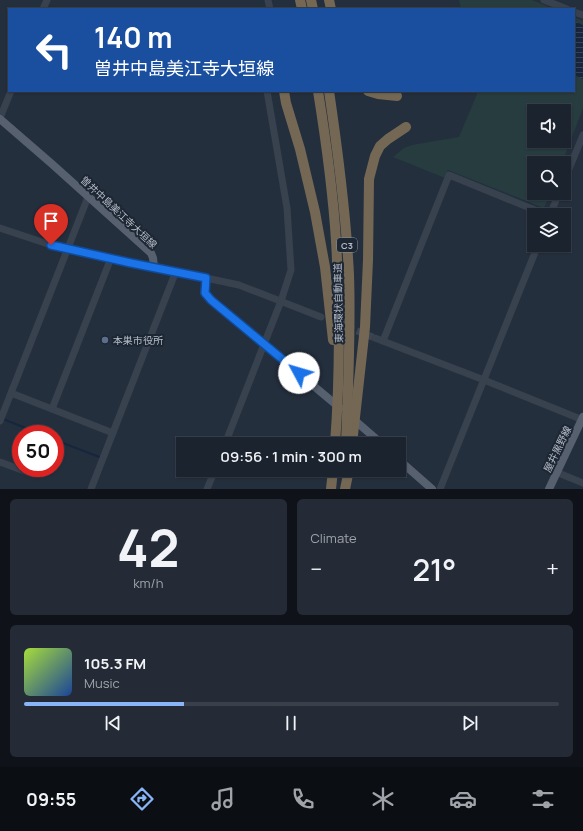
<!DOCTYPE html>
<meta charset="utf-8">
<style>
:root{--surface:#1b232e;--page:#242b36;--text:#f1f3f6;--muted:#a0a4aa;--line:#39404a;--accent:#8ab4f8}
body{margin:0;font-family:Manrope,"Noto Sans JP",sans-serif;background:var(--page);color:var(--text);height:100vh;display:flex;flex-direction:column;font-size:15px;white-space:nowrap}
*{box-sizing:border-box;margin:0}
p{font-size:13px;color:var(--muted)}
.icon{flex:none;width:22px;height:22px;fill:none;stroke:currentColor;stroke-width:2;stroke-linecap:round;stroke-linejoin:round}
.map{position:relative;height:489px;overflow:hidden}
.side{display:flex;flex-direction:column;gap:10px;padding:10px;background:#0f1319;flex:1}
.side>*{flex:none}
.banner{position:absolute;left:8px;top:8px;width:567px;height:84px;border-radius:0px;box-shadow:0 1px 3px #0004,0 0 0 1px var(--line);background:#1a4fa0;color:#fff;overflow:hidden}
.controls{position:absolute;left:527px;top:104px;display:grid;gap:8px}
.controls a{display:grid;place-items:center;width:44px;height:44px;border-radius:0px;background:var(--surface);box-shadow:0 1px 3px #0004,0 0 0 1px var(--line);font-size:20px}
.speed{position:absolute;left:12px;top:425px;display:flex;gap:8px;font-size:20px;font-weight:700;text-align:center}
.speed>*{display:grid;place-content:center;width:52px;height:52px;border-radius:50%;background:var(--surface);box-shadow:0 1px 3px #0004,0 0 0 1px var(--line);line-height:1}
.speed .limit{border:6px solid #d22;background:#fff;color:#111}
.pin{position:absolute;display:grid;place-items:center;width:34px;height:34px;color:#fff;margin:-41px -17px;border-radius:50% 50% 50% 0;rotate:-45deg;box-shadow:0 0 4px #0007}
.pin .icon{rotate:45deg}
.me{position:absolute;width:44px;margin:-22px;rotate:309deg;stroke-linejoin:round;filter:drop-shadow(0 0 3px #0008)}
.turn{display:flex;align-items:center;gap:14px;height:84px;padding:0 20px;font-size:18px}
.turn .icon{width:52px;height:52px;stroke-width:2.5}
.turn b{display:block;font-size:28px;line-height:34px}
.big{font-size:30px;font-weight:600;line-height:1.1}
.side .tile{flex:1;display:flex;flex-direction:column;justify-content:center;gap:6px;min-width:0;padding:0 14px;border-radius:6px;background:var(--page)}
.side .dial{align-items:center;gap:0}
.dial b{font-size:52px;line-height:1}
.song{display:flex;align-items:center;gap:12px}
.cover{width:48px;height:48px;border-radius:6px;background:linear-gradient(135deg,hsl(80 70% 55%),hsl(220 70% 35%))}
.played{height:4px;border-radius:2px;background:linear-gradient(90deg,var(--accent) 30%,var(--line) 30%)}
.keys{display:flex;justify-content:space-around;direction:ltr}
.heat{display:flex;justify-content:space-between;align-items:center;font-size:22px;direction:ltr}
.side .tiles{flex:1;display:grid;gap:10px;grid-template-columns:1fr 1fr}
.tile:last-child{grid-column:span 2}
.trip{position:absolute;left:176px;top:437px;width:230px;height:40px;border-radius:0px;background:var(--surface);box-shadow:0 1px 3px #0004,0 0 0 1px var(--line);font-weight:600;line-height:40px;text-align:center}
.tab-bar{display:flex;height:64px;justify-content:space-around;align-items:center;background:#0b0e12;color:var(--muted)}
.tab-bar .icon{width:28px;height:28px}
.tab-bar .active{color:var(--accent)}
.tab-bar b{font-size:18px;color:var(--text)}
.map>svg:first-child{display:block}
.park{fill:#263c3f;fill-rule:evenodd}
.water{fill:url(#water-rules)}
.lines{fill:none;stroke-linecap:round;stroke-linejoin:round}
.stream{stroke:#17263c;stroke-width:2}
.minor-tunnel{stroke:#3a4453;stroke-width:7;stroke-dasharray:7 3.5;stroke-linecap:butt}
.minor{stroke:#38414e;stroke-width:7}
.major{stroke:#56606e;stroke-width:8}
.highway{stroke:#746855;stroke-width:10}
.route-casing{stroke:#114b97;stroke-width:10}
.route{stroke:#1a73e8;stroke-width:7}
.service-dot{fill:#5c6f8a;stroke:#1d2633;stroke-width:1.5}
.labels{text-anchor:middle;dominant-baseline:central;stroke-width:4;stroke-linejoin:round;paint-order:stroke}
.shield{fill:#1d2633;stroke:#878f9c;stroke-width:1}
.shield-label{font-size:9px;font-weight:bold;fill:#b4bcc9}
.street-label{font-size:10px;fill:#b4bcc9;stroke:#1d2633}
.poi-label{font-size:10px;fill:#b4bcc9;stroke:#1d2633;text-anchor:start}
</style>
<div class="map">
<svg width="583" height="489" viewBox="0 0 583 489">
<defs>
<pattern id="water-rules" width="6" height="5" patternUnits="userSpaceOnUse"><rect width="6" height="5" fill="#17263c"/><path d="M0 2.5h6" fill="none" stroke="#364457"/></pattern>
</defs>
<rect width="100%" height="100%" fill="#242f3e"/>
<g class="park">
<polygon points="459,0 532,0 554,9 461,9"/>
<path d="M574,17L583,21V108L562,163H534V193H550L544,208L448,170L445,178L393,157L404,148L412,145L459,137L477,94V91H574ZM534,111H564V141H534Z"/>
</g>
<polygon class="water" points="574,21 583,25 583,79 574,75"/>
<g class="lines">
<g class="stream">
<polyline points="3,419 41,434"/>
<polyline points="55,440 102,458"/>
</g>
<polyline class="minor-tunnel" points="347,327 375,338"/>
<g class="minor">
<polyline points="268,0 270,9"/>
<polyline points="544,0 567,9"/>
<polyline points="43,9 47,0"/>
<polyline points="574,12 583,15"/>
<polyline points="0,118 11,91"/>
<polyline points="564,181 583,135"/>
<polyline points="550,215 559,193"/>
<polyline points="0,228 51,245 154,267"/>
<polyline points="206,278 239,285 321,317"/>
<polyline points="375,338 484,380 583,420"/>
<polyline points="383,341 449,175 547,215"/>
<polyline points="11,393 113,433"/>
<polyline points="52,409 111,258"/>
<polyline points="0,421 88,197"/>
<polyline points="225,444 281,301 291,270 287,208 267,91"/>
<polyline points="0,462 30,473"/>
<polyline points="556,472 583,483"/>
<polyline points="91,489 176,271"/>
<polyline points="207,489 215,470"/>
<polyline points="440,489 538,245"/>
</g>
<g class="major">
<polyline points="0,119 52,164 151,253 153,258 154,267 206,278 205,293 211,300 340,408"/>
<polyline points="352,418 382,444"/>
<polyline points="399,460 432,489"/>
<polyline points="549,489 583,417"/>
</g>
<g class="highway">
<polyline points="300,0 302,9"/>
<polyline points="311,0 313,9"/>
<polyline points="329,0 331,9"/>
<polyline points="284,91 286,103 300,149 315,212 325,267 333,340"/>
<path d="M318,91C326,141 333,191 336,241C340,309 340,377 335,444"/>
<path d="M329,91C338,152 346,213 349,275C351,331 348,388 346,444"/>
<polyline points="368,91 378,94 397,96"/>
<polyline points="352,444 365,327 368,260 369,179 375,156 380,146 388,139 406,127"/>
<polyline points="331,489 333,470"/>
<polyline points="345,489 349,470"/>
</g>
</g>
<g class="lines">
<g class="route-casing">
<polyline id="route" points="51,245 131,263 206,278 205,293 211,300 299,373"/>
</g>
<use href="#route" class="route"/>
</g>
<circle class="service-dot" cx="105" cy="340" r="4"/>
<g class="labels">
<rect class="shield" x="337" y="238" width="20" height="14" rx="3"/>
<g class="shield-label">
<text x="347" y="245">C3</text>
</g>
<g class="street-label">
<text transform="translate(119 212) rotate(43)">曽井中島美江寺大垣線</text>
<text transform="translate(338 303) rotate(-91)">東海環状自動車道</text>
<text transform="translate(557 449) rotate(-64)">屋井黒野線</text>
</g>
<g class="poi-label">
<text x="113" y="340">本巣市役所</text>
</g>
</g>
</svg>
<div class="controls">
<a><svg class="icon" aria-label="sound" viewBox="0 0 24 24"><path d="M4 9h4l5-4v14l-5-4H4zM17 9q2 3 0 6"/></svg></a>
<a><svg class="icon" aria-label="search" viewBox="0 0 24 24"><circle cx="10" cy="10" r="6"/><path d="M15 15l6 6"/></svg></a>
<a><svg class="icon" aria-label="layers" viewBox="0 0 24 24"><path d="M12 4l9 5-9 5-9-5zM3 14l9 5 9-5"/></svg></a>
</div>
<div class="speed"><div class="limit">50</div></div>
<div class="pin" style="left:51px;top:245px;background:#d93025"><svg class="icon" aria-label="arrive" viewBox="0 0 24 24"><path d="M6 21V4h12l-3 4 3 4H6"/></svg></div>
<svg class="me" style="left:299px;top:373px" viewBox="-20 -20 40 40"><circle r="19" fill="#fff"/><path d="M0-13L10 11 0 6-10 11z" fill="#1a73e8"/></svg>
<div class="trip">09:56 · 1 min · 300 m</div>
<div class="banner">
<div class="turn"><svg class="icon" aria-label="left" viewBox="0 0 24 24"><path d="M17 20v-9H6M10 6l-5 5 5 5"/></svg><div><b>140 m</b>曽井中島美江寺大垣線</div></div>
</div>
</div>
<section class="side">
<div class="tiles">
<div class="tile dial"><b>42</b><p>km/h</p></div>
<div class="tile"><p>Climate</p>
<div class="heat"><a>−</a><b class="big">21°</b><a>+</a></div>
</div>
<div class="tile">
<div class="song"><i class="cover"></i><div><b>105.3 FM</b><p>Music</p></div></div>
<div class="played"></div>
<div class="keys"><svg class="icon" aria-label="previous" viewBox="0 0 24 24"><path d="M18 5L8 12l10 7zM5 5v14"/></svg><svg class="icon" aria-label="pause" viewBox="0 0 24 24"><path d="M8 5v14M16 5v14"/></svg><svg class="icon" aria-label="next" viewBox="0 0 24 24"><path d="M6 5l10 7-10 7zM19 5v14"/></svg></div>
</div>
</div>
</section>
<nav class="tab-bar">
<b>09:55</b>
<svg class="icon active" aria-label="directions" viewBox="0 0 24 24"><path d="M12 3l9 9-9 9-9-9zM9 14v-3h6M13 9l2 2-2 2"/></svg>
<svg class="icon" aria-label="music" viewBox="0 0 24 24"><path d="M9 18V5l10-2v13"/><circle cx="6" cy="18" r="3"/><circle cx="16" cy="16" r="3"/></svg>
<svg class="icon" aria-label="phone" viewBox="0 0 24 24"><path d="M5 4h4l2 5-3 2q2 4 5 5l2-3 5 2v4C11 20 4 13 5 4z"/></svg>
<svg class="icon" aria-label="climate" viewBox="0 0 24 24"><path d="M12 3v18M4 7l16 10M4 17L20 7"/></svg>
<svg class="icon" aria-label="car" viewBox="0 0 24 24"><path d="M5 17H2v-5l4-1 3-4h7l3 4 3 1v5h-3M9 17h6M6 11h13"/><circle cx="7" cy="17" r="2"/><circle cx="17" cy="17" r="2"/></svg>
<svg class="icon" aria-label="filters" viewBox="0 0 24 24"><path d="M4 7h16M4 17h16"/><circle cx="9" cy="7" r="2"/><circle cx="15" cy="17" r="2"/></svg>
</nav>
